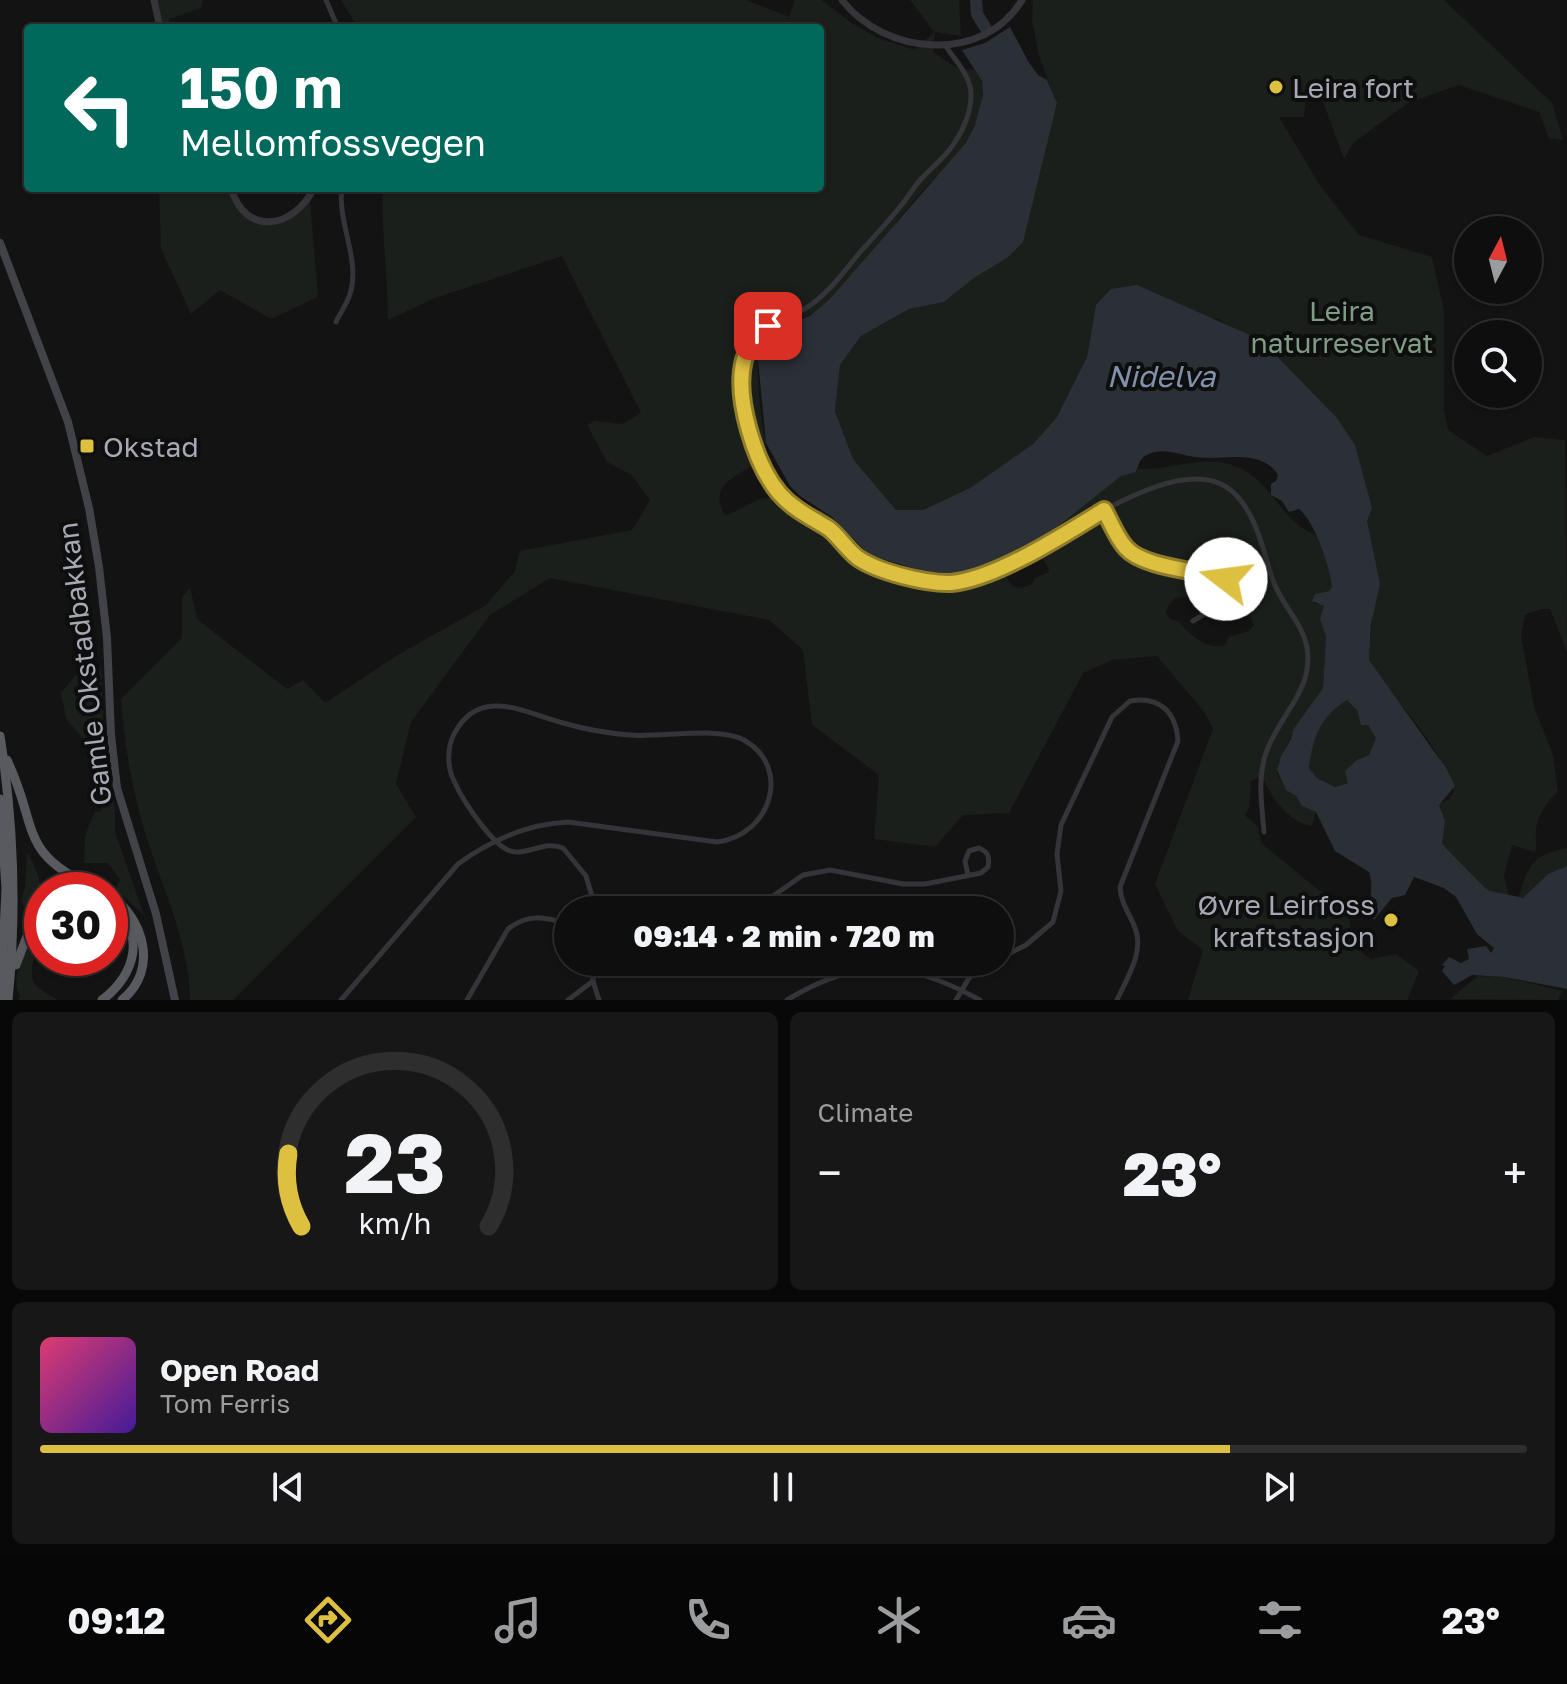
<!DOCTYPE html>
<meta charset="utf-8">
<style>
:root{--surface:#0e0e0f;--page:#171718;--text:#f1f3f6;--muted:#9b9c9e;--line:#2e2e2f;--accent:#dec041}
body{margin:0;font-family:"Golos Text",sans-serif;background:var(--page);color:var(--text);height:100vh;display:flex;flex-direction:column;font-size:30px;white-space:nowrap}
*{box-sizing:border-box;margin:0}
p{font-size:26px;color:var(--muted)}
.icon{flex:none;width:44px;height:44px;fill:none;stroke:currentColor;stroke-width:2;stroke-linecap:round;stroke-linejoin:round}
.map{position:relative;height:1000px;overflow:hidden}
.sheet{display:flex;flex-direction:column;gap:12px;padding:12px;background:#080808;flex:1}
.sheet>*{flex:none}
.guide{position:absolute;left:24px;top:24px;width:800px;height:168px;border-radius:8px;box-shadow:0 2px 6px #0004,0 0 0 2px var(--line);background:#00695c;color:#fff;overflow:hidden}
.needle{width:52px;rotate:7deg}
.controls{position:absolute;left:1454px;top:216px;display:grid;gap:16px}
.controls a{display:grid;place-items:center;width:88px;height:88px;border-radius:50%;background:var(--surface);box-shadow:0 2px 6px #0004,0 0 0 2px var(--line);font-size:40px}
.speed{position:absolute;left:24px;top:872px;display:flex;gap:16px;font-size:40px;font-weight:700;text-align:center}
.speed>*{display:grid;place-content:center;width:104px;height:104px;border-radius:50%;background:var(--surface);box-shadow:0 2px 6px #0004,0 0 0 2px var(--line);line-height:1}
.speed .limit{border:12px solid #d22;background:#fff;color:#111}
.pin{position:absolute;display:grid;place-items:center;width:68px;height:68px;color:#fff;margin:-34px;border-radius:16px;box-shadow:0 4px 12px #0006}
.me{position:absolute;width:88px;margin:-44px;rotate:285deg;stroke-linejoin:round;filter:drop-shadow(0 0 6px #0008)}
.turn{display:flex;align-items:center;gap:28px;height:168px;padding:0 24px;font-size:36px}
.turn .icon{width:104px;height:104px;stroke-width:2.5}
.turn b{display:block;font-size:56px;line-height:68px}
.big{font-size:60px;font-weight:800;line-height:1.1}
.sheet .widget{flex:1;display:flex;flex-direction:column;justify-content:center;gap:12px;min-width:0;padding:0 28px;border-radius:12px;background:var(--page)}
.sheet .dial{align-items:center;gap:0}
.dial svg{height:208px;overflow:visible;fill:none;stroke:var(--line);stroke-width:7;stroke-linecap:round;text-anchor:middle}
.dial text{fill:var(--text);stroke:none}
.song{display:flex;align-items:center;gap:24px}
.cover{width:96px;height:96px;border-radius:12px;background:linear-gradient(135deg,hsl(340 70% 55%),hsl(260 70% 35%))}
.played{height:8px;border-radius:4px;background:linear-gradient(90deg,var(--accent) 80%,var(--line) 80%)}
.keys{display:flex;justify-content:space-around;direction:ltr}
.heat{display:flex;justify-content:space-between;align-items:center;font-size:44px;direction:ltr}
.sheet .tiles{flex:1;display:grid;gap:12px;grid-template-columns:1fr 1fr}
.widget:last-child{grid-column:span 2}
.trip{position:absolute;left:554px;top:896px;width:460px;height:80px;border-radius:40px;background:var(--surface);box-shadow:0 2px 6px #0004,0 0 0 2px var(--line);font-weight:800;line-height:80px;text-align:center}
.menu{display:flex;height:128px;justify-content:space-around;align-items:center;background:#060606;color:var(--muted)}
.menu .icon{width:56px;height:56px}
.menu .on{color:var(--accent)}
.menu b{font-size:36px;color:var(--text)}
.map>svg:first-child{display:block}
.green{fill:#1a1f1b;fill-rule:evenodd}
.water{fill:#2b3037;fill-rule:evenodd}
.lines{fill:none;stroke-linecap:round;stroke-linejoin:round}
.river{stroke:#2b3037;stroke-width:12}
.minor{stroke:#343439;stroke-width:5}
.tertiary{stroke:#343439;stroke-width:7}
.secondary{stroke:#424349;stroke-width:8}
.trunk{stroke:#595a60;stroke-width:9}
.route-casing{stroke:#907d2a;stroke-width:20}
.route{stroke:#dec041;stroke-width:14}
.poi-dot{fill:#dec041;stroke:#0e0e0f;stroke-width:3}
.labels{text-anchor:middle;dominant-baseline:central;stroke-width:8;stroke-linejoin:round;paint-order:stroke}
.poi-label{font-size:28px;fill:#a6a8b3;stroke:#0e0e0f;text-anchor:start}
.park-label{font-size:28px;fill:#7f9c85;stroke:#0e0e0f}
.street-label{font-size:28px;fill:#a6a8b3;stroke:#0e0e0f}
.water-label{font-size:30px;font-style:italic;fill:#8091ab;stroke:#0e0e0f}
</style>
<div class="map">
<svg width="1567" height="1000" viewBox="0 0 1567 1000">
<rect width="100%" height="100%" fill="#131314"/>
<g class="green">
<polygon points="155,0 203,0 201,8 170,19 167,28 159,28"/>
<path d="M341,0H747L789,17L795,0H822L850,22L878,38L915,50L934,32L910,0H959L961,36L935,32L933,52L960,70L974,69C993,88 977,123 965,143C953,164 932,179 916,198C886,233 859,274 824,305C801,325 770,327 759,358C755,369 762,430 766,443L750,454V467C731,479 709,488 725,515L730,514L759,499L774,497L799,521L808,524L820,510L827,514C843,524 852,543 868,554C876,559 887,561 897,564C938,576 961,580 1001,560C1007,577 1009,596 1032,584L1035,578L1049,572C1048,561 1036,552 1027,547L1125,473L1136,472L1138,469C1166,471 1194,457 1225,463C1272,473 1276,520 1316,535L1329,564L1332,587L1329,591L1315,594L1314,604H1322L1324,606L1321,619L1326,635L1323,688L1294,730L1279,761L1277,773L1286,790L1296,796L1302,806L1316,812L1312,826C1289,823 1272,798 1263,778L1259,777L1251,781L1249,807L1245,815L1258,827L1261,842L1266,847L1316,888L1346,906C1354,932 1346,942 1371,959L1396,954L1419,971L1407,1000H1188L1203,950L1178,931L1155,884L1213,729L1205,713L1157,656L1112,660L1083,673L1009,813L963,815L935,847L874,839L879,775L812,725L803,650L769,620L550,578L490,615L411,722L396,784L416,817L233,1000H190C189,947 168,900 151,851C134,801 125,751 121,699L182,638V598L190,587L197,619L287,689L303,680L325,703L396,656L486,605L515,571L520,551L632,530L650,500L632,475L607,462L587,425L595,421L622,424L641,413L562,256L435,298L388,320C388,276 381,232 383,188H820V28H358ZM1220,561L1231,563L1235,581L1254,625L1249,631L1229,637L1224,646C1206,649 1189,635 1179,621L1170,619L1166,612C1177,581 1197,612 1217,591L1210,573Z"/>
<path d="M1033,0H1444L1552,103L1563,140L1549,138L1539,112L1459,85L1408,103L1353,143L1344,159L1321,96L1307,88L1304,117H1279L1319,184L1359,235L1432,257L1444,311V411L1448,430L1487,456L1534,437L1565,440L1567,652L1550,609H1541L1525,615L1521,635L1534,707L1553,755L1558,792C1547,801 1536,818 1536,832C1535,840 1538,845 1535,852L1512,845L1504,876L1510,901C1488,891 1452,872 1441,848C1435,838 1438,816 1438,804L1449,799L1454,792C1441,745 1397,702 1368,664L1373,613L1367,521L1246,337L1218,319L1096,305L1087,357L1057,417L1033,444L970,488L923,510H896L853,459L835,410L840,365L861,336L909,309L944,302L974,278L1007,258L1044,154L1057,104L1039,56L1032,20Z"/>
<path d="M159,188H231C235,196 240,210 247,215C270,232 292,213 310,200L318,297L271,319L220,290L191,314L161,249Z"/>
<polygon points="101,668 104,739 115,808 115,832 144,915 115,889 120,880 108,863 84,863 85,836 95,811 100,812 107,798 96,756 66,718 61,693 76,675"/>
<path d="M1347,699L1357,710L1361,725H1368L1377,738L1369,755L1357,760L1348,783L1335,787L1317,778L1309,768C1313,734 1318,720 1347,699Z"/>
<path d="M1567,848V866L1548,874L1523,898L1519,897C1527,866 1534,854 1567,848Z"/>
<path d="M27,852C39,872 48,895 31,913L27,912L21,900L25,888Z"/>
<path d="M29,943L35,950C29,983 29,983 58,1000H18L20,996C11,981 21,957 29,943Z"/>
<polygon points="1478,976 1506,977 1562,991 1558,1000 1450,999"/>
</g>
<path class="water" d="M1010,27L1028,61L1038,75L1047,80L1057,103L1023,242L1007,258L974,278L944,302L909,309L861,336L840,365L835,411L853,459L896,510H923L970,488L1033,444L1057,417L1087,357L1096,305L1111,289L1137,285L1261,340L1337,418L1355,445L1372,508L1367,521L1380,584L1371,624L1369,660L1446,768L1455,786L1439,805L1445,821L1442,844L1484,887L1490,891L1519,897L1523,898L1548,874L1567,866V989L1505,977L1472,975L1454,985L1442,971L1445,966L1442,965L1449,957L1461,963L1469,959L1467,949L1486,946L1491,953L1494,948L1477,934L1456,897L1444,888L1414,877L1405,895L1392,898L1374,920C1366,907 1375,888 1369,872L1335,851L1316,812L1302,806L1296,796L1286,790L1277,770L1281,756L1291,739L1293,730L1323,688L1326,636L1320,619L1324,606L1312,601L1315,594L1329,591L1332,587C1330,567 1315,522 1299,509L1289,512L1282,501L1271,495V484L1276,481L1278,475C1261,447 1222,461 1195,457C1178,455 1162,446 1145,456C1139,460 1138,467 1136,472L1121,476L1057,527L1001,560L963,575H936L869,555L832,517L800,496L790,486L766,443L758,360L762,346L773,334L811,315L830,299L965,144L975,125L983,95L982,81L962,50L985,43ZM1347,700L1357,710L1361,725H1368L1376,738L1369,755L1357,760L1345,771L1348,783L1335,787L1317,778L1309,768C1313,737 1320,717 1347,700Z"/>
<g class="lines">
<polyline class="river" points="976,0 977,14 985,27"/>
<g class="minor">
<polyline points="326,0 338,28"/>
<path d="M945,45C955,61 971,75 971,95C971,111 964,129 955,142C946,157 932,167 921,179C913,188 907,199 899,208C887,223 874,237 861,251C846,269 831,290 812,304C787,322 760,324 746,356C733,387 751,445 766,474C775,491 789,505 805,516C813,521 823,524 830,530C840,537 846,548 855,556C874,572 926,584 951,583C1023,578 1173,434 1234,493C1256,514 1263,549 1272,578C1280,603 1303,623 1307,648C1314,691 1278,716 1266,753C1257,779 1262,805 1264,832"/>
<path d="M336,322C340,313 347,304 350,294C361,260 337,223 342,188"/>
<path d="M1104,510C1135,572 1142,558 1203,573C1214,576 1224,577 1232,584L1234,591L1231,598L1193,621"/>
<path d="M753,910L803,875L830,870L903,884H925L981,873L988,867C990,857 988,852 979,848L969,851L965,861L968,875"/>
<path d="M1000,958L1026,945L1053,922L1061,891L1057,854L1061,825L1112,717L1130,701C1160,696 1176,712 1178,741L1120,887C1121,904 1129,912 1135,928C1145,951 1126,980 1117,1000"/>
<polyline points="592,962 593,981 599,1000"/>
<path d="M341,1000L458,864C491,840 527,824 568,822L717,842C770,836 793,768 744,740C719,726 659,738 629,735C606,733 584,729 563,723C525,713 480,685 454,734C447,748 447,767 454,781C462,799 496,853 516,852C533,852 547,841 563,848L586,876L596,910"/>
<path d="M467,1000L508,929C528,913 545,917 568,924"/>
<polyline points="568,1000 593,981"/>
<path d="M787,1000C858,957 908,960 980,1000"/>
<polyline points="956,1000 969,978 992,962"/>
</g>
<g class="tertiary">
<polyline points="154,0 160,28"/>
<path d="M842,0C884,55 983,65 1022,0"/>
<path d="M231,188C246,238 294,228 314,188"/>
</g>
<polyline class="secondary" points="0,243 68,422 89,508 99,567 107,638 111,735 117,788 156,914 175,1000"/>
<g class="trunk">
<path d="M0,736C14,824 17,911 8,1000"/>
<path d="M7,760C40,829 16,853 99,890"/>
<polyline points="0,799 6,888 1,1000"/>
<path d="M110,895C144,919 159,970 122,1000"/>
<polyline points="16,965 30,928 42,913"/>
<path d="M102,1000C135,976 148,932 110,905"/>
</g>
</g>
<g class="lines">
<g class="route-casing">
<path id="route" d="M768,326C758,336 748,346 744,360C734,397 755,464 779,493C793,509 810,517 828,528C839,536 847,550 858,558C878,572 927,584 951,583C996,579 1065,534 1104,510C1111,522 1116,537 1126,548C1144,568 1198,570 1226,579"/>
</g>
<use href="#route" class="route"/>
</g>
<g class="poi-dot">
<circle cx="1276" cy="87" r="8"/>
<rect x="79" y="438" width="16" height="16" rx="4"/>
<circle cx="1391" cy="920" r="8"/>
</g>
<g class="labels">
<g class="poi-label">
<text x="1292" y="87">Leira fort</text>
<text x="103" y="446">Okstad</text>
<text x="1375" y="904" text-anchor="end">Øvre Leirfoss<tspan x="1375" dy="32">kraftstasjon</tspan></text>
</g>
<g class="park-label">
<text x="1342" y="310">Leira<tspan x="1342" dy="32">naturreservat</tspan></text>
</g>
<g class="street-label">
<text transform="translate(84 664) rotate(-97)">Gamle Okstadbakkan</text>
</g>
<g class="water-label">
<text x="1161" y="376">Nidelva</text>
</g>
</g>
</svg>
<div class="controls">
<a><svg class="needle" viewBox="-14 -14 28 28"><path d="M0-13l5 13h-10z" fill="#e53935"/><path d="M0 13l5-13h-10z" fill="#9b9c9e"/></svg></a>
<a><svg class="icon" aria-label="search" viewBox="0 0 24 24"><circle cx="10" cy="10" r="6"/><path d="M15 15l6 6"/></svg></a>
</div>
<div class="speed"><div class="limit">30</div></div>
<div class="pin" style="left:768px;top:326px;background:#d93025"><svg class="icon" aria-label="arrive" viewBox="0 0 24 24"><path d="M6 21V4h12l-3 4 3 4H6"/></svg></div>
<svg class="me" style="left:1226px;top:579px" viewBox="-20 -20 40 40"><circle r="19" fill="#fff"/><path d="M0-13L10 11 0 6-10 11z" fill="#dec041"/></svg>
<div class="trip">09:14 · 2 min · 720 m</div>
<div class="guide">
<div class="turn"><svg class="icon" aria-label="left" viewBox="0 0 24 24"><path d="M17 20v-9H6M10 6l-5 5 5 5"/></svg><div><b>150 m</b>Mellomfossvegen</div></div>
</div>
</div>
<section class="sheet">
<div class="tiles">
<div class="widget dial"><svg viewBox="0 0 100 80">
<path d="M14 69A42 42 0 1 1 86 69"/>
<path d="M14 69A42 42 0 0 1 9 41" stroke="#dec041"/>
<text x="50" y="56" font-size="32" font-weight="700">23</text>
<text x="50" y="72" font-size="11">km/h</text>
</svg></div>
<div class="widget"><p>Climate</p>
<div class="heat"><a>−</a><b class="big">23°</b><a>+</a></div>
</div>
<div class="widget">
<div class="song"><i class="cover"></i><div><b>Open Road</b><p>Tom Ferris</p></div></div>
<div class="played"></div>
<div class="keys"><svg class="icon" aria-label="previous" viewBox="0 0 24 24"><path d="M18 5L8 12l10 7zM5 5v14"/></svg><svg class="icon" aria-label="pause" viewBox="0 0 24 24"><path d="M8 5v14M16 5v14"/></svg><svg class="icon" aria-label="next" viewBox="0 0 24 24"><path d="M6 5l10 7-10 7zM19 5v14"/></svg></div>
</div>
</div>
</section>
<nav class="menu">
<b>09:12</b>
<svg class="icon on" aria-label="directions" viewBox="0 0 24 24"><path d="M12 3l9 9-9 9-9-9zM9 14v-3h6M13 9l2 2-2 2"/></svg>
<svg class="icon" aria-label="music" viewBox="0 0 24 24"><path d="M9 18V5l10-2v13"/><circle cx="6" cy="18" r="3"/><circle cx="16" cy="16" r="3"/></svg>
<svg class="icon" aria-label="phone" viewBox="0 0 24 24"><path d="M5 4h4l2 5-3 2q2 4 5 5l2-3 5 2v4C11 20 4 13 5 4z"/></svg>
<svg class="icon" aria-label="climate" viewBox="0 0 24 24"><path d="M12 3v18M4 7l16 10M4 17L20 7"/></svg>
<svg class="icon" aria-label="car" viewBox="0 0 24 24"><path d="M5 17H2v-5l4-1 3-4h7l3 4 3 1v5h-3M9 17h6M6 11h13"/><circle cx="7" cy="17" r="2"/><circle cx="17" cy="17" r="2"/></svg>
<svg class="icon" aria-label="filters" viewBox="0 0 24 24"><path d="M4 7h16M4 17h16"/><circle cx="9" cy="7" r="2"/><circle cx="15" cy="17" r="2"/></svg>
<b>23°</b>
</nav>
